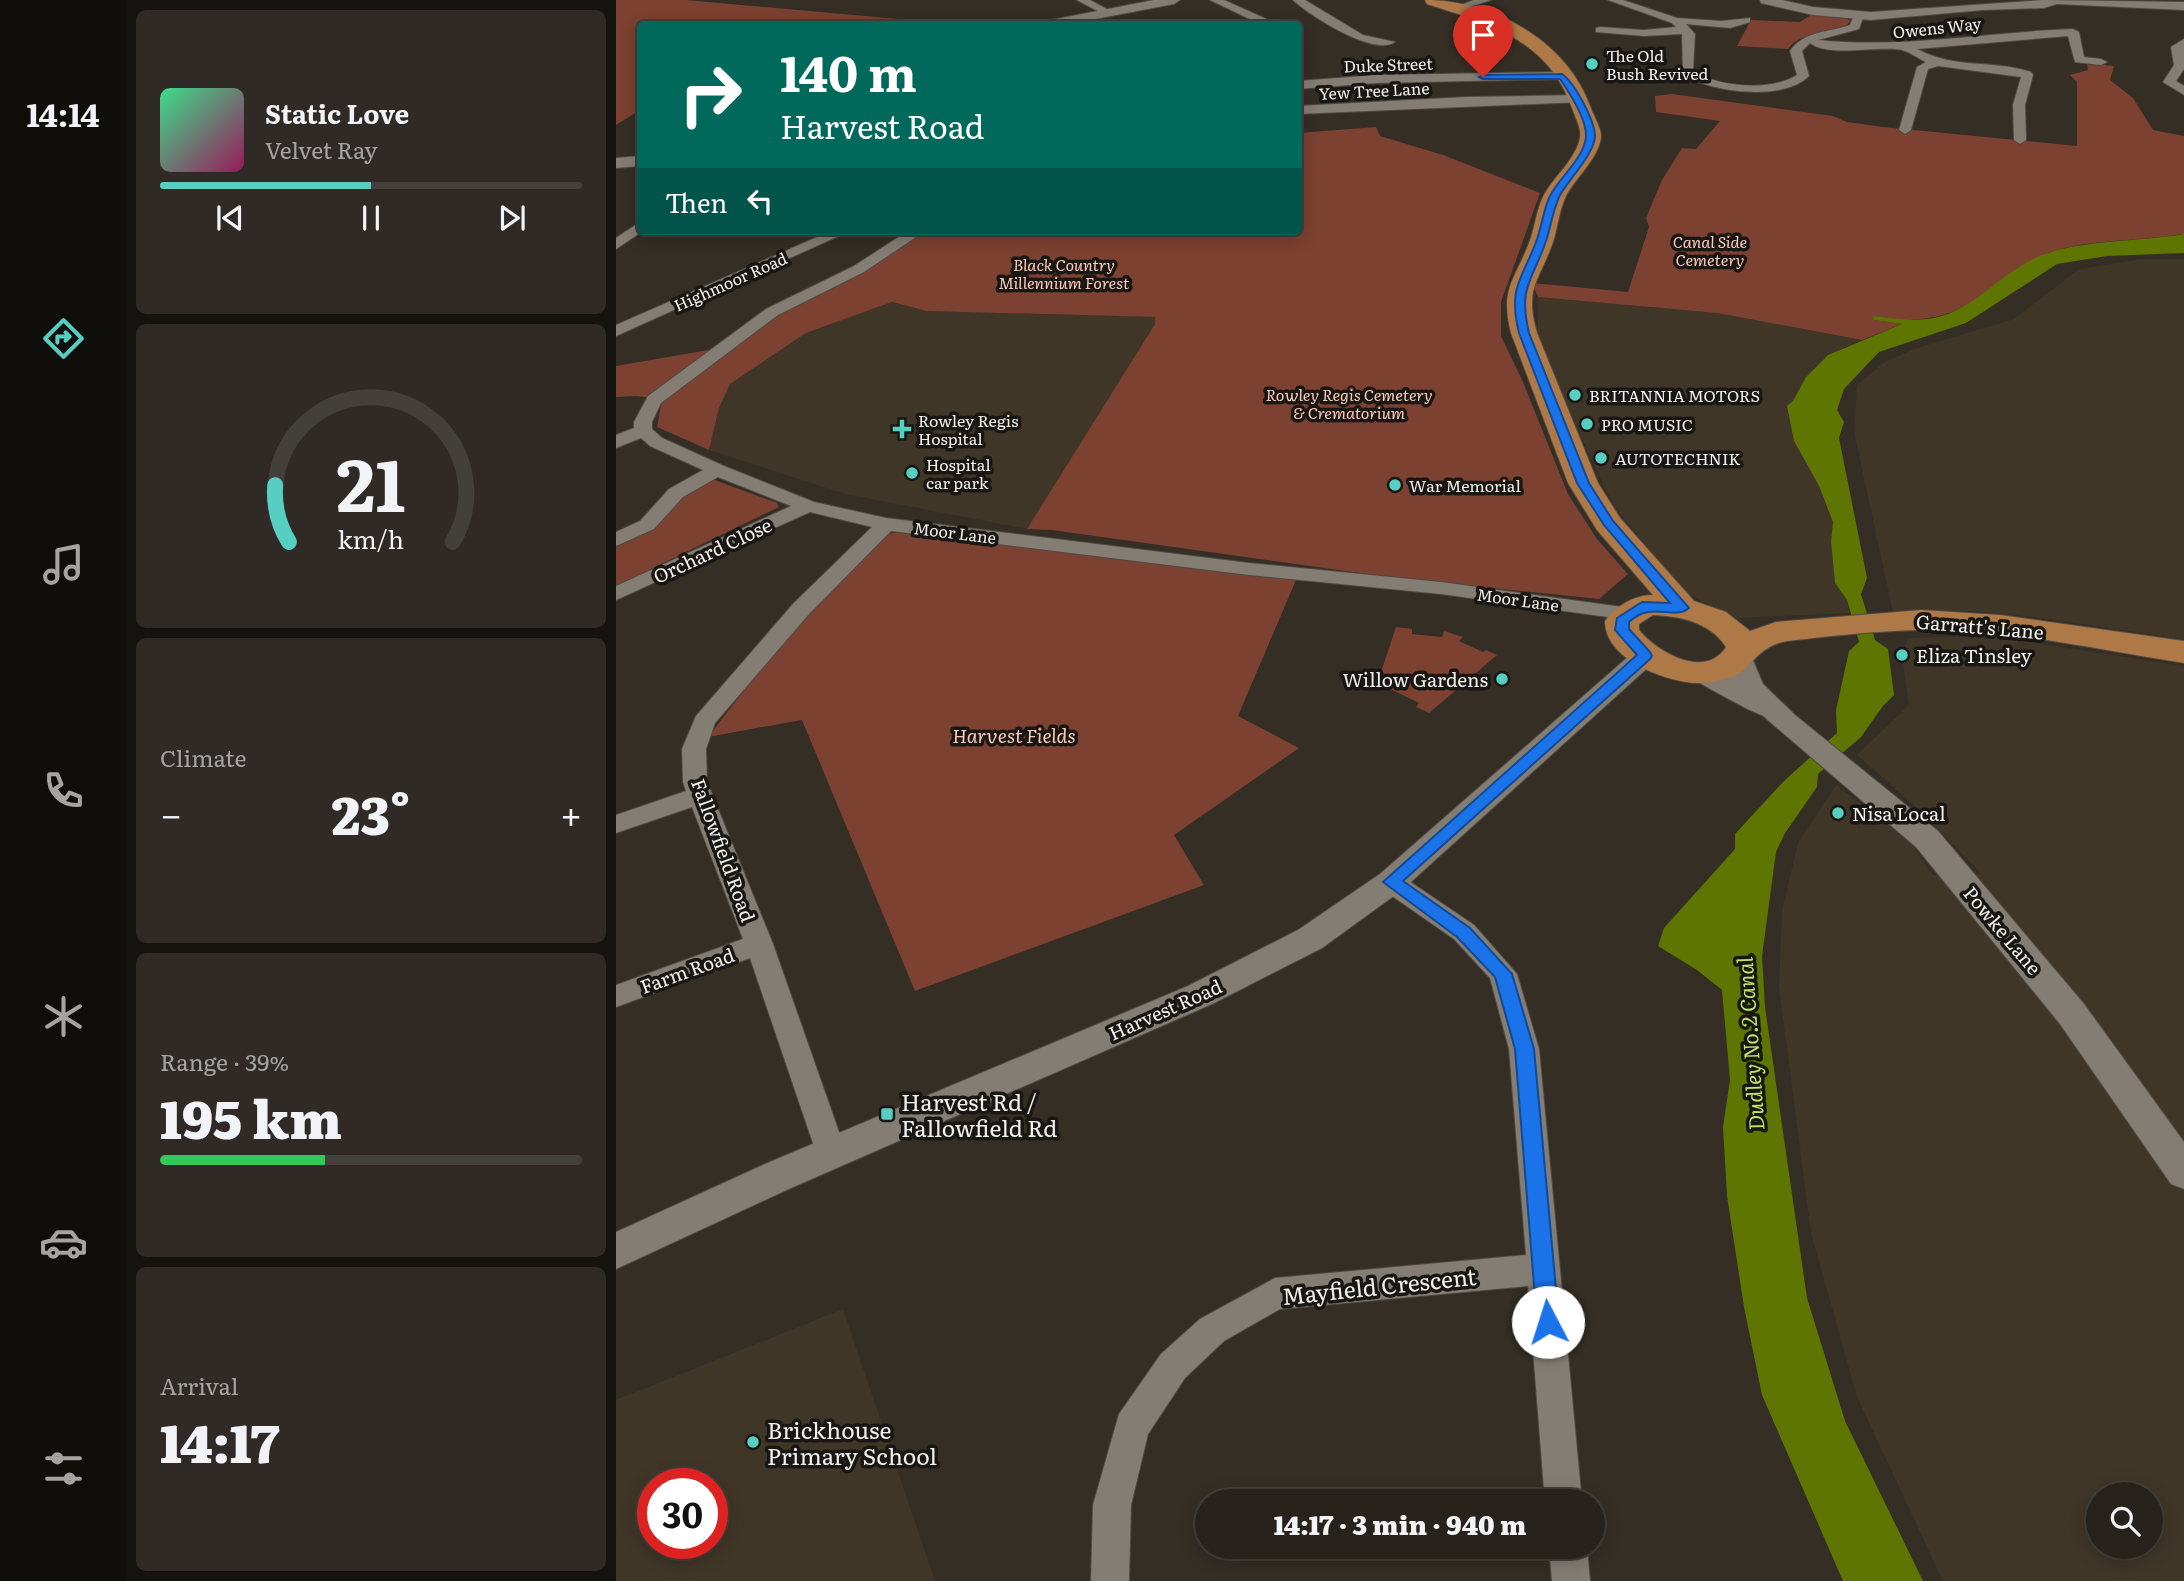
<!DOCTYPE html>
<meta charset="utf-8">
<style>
:root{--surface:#27221c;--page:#2f2a25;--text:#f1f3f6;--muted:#a4a4a3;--line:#433f3b;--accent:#57cec2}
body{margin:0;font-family:Literata,serif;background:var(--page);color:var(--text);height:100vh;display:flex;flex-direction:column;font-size:26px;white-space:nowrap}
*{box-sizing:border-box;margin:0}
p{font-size:23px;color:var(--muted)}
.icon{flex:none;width:38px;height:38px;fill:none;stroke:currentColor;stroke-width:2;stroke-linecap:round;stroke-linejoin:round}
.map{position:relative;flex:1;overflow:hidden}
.sheet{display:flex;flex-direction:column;gap:10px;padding:10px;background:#15130f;width:490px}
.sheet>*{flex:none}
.guide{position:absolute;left:21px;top:21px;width:665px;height:214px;border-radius:7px;box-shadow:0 4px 18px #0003,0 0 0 2px var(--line);background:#00695c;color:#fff;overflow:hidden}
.tools{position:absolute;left:1470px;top:1482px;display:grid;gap:14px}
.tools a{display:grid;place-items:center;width:77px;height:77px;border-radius:50%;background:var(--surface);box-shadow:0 4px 18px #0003,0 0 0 2px var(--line);font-size:35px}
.speed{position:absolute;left:21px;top:1468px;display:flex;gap:14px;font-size:35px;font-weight:700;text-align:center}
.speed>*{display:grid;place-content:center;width:91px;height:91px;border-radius:50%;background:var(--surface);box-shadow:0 4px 18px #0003,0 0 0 2px var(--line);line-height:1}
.speed .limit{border:10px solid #d22;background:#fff;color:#111}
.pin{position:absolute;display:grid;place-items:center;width:60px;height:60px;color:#fff;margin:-72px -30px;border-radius:50% 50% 50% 0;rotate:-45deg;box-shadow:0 0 7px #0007}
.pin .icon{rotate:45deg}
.me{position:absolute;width:77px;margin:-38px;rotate:355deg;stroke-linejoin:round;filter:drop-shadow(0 0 5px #0008)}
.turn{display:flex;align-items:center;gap:24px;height:147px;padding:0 28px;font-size:32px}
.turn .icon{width:91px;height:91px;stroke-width:2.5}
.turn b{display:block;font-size:49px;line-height:60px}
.then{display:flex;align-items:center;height:66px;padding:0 28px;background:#0003;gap:14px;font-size:26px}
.big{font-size:52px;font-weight:800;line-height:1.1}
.sheet .card{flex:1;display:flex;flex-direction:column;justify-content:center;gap:10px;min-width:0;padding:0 24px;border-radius:10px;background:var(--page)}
.sheet .dial{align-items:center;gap:0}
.dial svg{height:182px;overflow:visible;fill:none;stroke:var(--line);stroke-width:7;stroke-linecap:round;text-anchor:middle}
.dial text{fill:var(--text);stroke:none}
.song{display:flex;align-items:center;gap:21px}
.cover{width:84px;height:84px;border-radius:10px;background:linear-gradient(135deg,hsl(150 70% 55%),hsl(330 70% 35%))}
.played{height:7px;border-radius:4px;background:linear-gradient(90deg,var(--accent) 50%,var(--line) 50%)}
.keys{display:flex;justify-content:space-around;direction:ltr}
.heat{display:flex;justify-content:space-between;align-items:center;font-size:38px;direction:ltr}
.charge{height:10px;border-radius:5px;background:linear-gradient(90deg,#34c759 39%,var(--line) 0)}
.trip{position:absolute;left:579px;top:1489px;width:410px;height:70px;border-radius:35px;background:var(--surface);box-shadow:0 4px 18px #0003,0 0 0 2px var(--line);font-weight:800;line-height:70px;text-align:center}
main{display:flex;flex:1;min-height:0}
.dock{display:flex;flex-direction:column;width:126px;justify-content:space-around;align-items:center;background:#100e0b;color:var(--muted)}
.dock .icon{width:49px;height:49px}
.dock .selected{color:var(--accent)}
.dock b{font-size:32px;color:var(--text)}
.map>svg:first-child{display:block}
.built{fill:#3f3628;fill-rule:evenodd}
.green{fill:#7c4130}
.water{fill:#5e7501}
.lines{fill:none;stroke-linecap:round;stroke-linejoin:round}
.minor-casing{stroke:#4f4a43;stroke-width:2}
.tertiary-casing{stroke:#4f4a43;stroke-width:2}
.primary-casing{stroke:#4f4a43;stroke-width:2}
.minor{fill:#837d73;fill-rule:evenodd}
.tertiary{fill:#837d73;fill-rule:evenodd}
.primary{fill:#ae7947;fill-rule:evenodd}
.route{fill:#1a73e8;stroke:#114b97;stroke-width:2}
.poi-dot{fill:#57cec2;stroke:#191713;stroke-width:2.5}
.labels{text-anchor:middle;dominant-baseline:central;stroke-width:7;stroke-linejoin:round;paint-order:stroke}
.far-street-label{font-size:16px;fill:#f3efea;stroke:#191713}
.far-poi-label{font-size:16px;fill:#f3efea;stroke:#191713;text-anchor:start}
.far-park-label{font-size:16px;font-style:italic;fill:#fecabb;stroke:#191713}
.street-label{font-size:19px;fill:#f3efea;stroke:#191713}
.poi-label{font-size:19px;fill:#f3efea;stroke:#191713;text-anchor:start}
.park-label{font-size:19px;font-style:italic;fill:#fecabb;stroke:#191713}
.water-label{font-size:21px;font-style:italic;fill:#c3e567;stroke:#191713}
.near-poi-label{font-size:23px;fill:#f3efea;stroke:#191713;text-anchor:start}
.near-street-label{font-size:23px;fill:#f3efea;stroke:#191713}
</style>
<main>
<nav class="dock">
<b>14:14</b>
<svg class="icon selected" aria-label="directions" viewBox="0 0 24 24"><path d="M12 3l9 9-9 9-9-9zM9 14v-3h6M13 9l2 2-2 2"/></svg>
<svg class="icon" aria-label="music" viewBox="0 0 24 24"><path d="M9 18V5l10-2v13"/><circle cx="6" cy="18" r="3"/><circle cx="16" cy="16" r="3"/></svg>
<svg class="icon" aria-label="phone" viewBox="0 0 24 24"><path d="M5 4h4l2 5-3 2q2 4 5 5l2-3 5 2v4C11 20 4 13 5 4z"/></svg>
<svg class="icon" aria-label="climate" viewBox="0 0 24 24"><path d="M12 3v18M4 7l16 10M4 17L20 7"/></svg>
<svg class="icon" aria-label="car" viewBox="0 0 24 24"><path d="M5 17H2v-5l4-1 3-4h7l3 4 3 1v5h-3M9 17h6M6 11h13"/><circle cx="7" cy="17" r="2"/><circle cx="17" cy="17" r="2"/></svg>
<svg class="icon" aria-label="filters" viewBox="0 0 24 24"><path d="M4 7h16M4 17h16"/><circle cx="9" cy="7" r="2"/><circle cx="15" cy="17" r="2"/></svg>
</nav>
<section class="sheet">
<div class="card">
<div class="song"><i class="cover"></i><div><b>Static Love</b><p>Velvet Ray</p></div></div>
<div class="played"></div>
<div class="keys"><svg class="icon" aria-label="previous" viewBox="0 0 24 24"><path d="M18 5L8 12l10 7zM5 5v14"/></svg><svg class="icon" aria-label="pause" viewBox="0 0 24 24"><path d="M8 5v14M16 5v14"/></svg><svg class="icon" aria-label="next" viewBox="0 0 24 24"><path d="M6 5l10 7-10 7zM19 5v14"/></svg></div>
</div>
<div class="card dial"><svg viewBox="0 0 100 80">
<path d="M14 69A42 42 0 1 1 86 69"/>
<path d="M14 69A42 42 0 0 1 8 44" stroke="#57cec2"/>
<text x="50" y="56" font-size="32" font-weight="700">21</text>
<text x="50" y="72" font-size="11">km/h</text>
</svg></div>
<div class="card"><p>Climate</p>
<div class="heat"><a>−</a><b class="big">23°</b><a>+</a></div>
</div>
<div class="card"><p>Range · 39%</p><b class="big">195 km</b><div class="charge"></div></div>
<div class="card"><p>Arrival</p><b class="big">14:17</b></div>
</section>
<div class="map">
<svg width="1568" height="1581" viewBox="0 0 1568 1581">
<rect width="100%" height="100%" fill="#342e25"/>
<g class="built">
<polygon points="1526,259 1568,259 1568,640 1435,619 1358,611 1277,612 1238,432 1241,385 1269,362 1298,349 1398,319 1463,269"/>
<polygon points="922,297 1101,313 1246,340 1212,355 1199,366 1190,377 1177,401 1178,441 1203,486 1217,522 1215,542 1219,583 1231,600 1234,613 1118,618 1070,593 1000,509 987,484 929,358 922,333"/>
<polygon points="276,302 311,311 539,317 539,324 411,529 229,494 93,450 103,408 114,384 190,333"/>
<path d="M1374,636L1568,666V1581H1327L1241,1397L1195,1233L1163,987L1166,910L1182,843L1220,785L1295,843L1317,875L1366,874L1302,809L1241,755L1293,705L1286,655L1292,638ZM1482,1494H1535V1547H1482Z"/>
<path d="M227,1309L319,1581H0V1400ZM37,1484H96V1544H37Z"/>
</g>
<g class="green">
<polygon points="0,0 70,0 338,24 24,24 24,110 0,125"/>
<path d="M1198,13L1229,18L1235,21C1218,39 1187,28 1172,49L1121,46L1135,20L1184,22Z"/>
<path d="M1471,63L1498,66L1494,80L1517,98L1537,130L1568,136V234C1522,242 1468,238 1424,256C1390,270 1367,301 1333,313C1309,322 1283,319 1258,320L1286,324L1246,340L1101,313L922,297L916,283L1012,292L1033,227L1030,218L1046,180L1066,148L1080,149L1104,121L1040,112L1039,96L1056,94L1217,116L1231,122L1267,127L1461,146V82L1454,75L1472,70Z"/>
<polygon points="760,127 764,136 827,155 924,193 885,302 885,336 907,382 952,494 981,539 1012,574 983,599 780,578 436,530 411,529 539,324 539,317 311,311 276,302 190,333 114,384 103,408 93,450 41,427 46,399 20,396 0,397 0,366 121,345 176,306 209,292 254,268 310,231 461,231 471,237 492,231 682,231 683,133"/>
<polygon points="96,479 161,503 163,507 0,586 0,545 67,496"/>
<polygon points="289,531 680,580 622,716 683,748 558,835 588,885 299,991 186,720 92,737 168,639 264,535"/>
<polygon points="780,627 796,629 796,634 826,637 828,631 847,637 843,641 867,652 870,650 881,655 813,713 800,707 803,703 766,685 762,688 753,680 755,677 763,678"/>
</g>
<path class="water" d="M1568,234V253L1491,256L1441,264L1350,323L1263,352L1228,389L1221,410L1228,422L1223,438L1251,578L1245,594L1259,640L1272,649L1278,695L1267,706L1245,737L1202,774L1201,787L1169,833L1160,852L1146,956L1149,1007L1191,1298L1229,1421L1307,1581H1227L1146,1395L1128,1307L1111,1196L1107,1127L1114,1080L1106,990L1081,970L1042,946L1048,928L1119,849V834L1168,781L1221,733L1220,710L1233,651L1243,642L1231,600L1219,583L1215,542L1217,522L1203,486L1178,441L1171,406L1177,401L1190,377L1212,355L1286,324L1258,320L1257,316C1274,318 1293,321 1310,319C1356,315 1384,271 1426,255C1470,239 1522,242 1568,234Z"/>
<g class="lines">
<g class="minor-casing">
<g id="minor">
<polygon points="461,0 474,0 498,13 489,15"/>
<polygon points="594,0 608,0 657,22 656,24 644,24"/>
<path d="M677,0H689L747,35L779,42C758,57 693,15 677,0Z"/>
<polygon points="858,0 875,0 842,11 837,8"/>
<path d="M992,0H1007L1061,18L1105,21L1134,18V22L1114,28L1070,24L1079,34L1077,71C1103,87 1154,92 1181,75L1174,51C1189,30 1212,33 1234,25L1238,15L1243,12L1248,15L1243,29L1202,40C1287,49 1371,32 1457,29L1463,32L1468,57L1485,59L1491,62L1485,65L1459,62L1452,36L1301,49C1341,70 1375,59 1415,72L1417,75L1409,105L1410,140L1404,144L1398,140L1397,105L1405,77L1322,66L1312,69L1295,130L1289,134L1283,130L1301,67L1310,62C1303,59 1294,52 1286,50C1264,45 1213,58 1194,43L1186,51L1193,76C1167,102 1095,92 1067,75L1066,34L1028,36L980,32V28L984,27L1028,30L1060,27L1056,23Z"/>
<polygon points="390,20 394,21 394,24 350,24 355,21"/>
<polygon points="1568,39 1568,69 1560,81 1568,86 1568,95 1547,82 1558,65 1555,47"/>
<polygon points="946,72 952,76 950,79 760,83 682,89 682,81 760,75"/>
<polygon points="962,95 966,96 966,102 682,114 682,106 850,97"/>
<polygon points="24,222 24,231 27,231 0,249 0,238"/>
<polygon points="215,231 234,231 0,336 0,325"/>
<polygon points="292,231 309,231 248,272 162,315 45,403 36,422 36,429 46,438 108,466 198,502 270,518 633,563 825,582 1014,608 1022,609 1025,614 1022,619 1014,620 825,594 633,575 275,531 193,614 99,723 90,749 91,782 157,944 230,1152 226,1161 215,1165 204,1161 200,1152 134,958 0,1007 0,985 127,939 76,807 0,833 0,815 70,791 67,782 66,749 80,716 177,604 256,527 194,512 0,600 0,586 175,506 102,477 67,497 38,529 0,546 0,532 24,521 53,489 87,470 34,446 25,438 0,448 0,435 18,428 18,422 32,396 150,309 238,266"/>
<polygon points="775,873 784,875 858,925 901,974 923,1049 966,1502 929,1502 912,1286 664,1309 608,1341 569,1378 532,1434 515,1505 513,1581 475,1581 477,1505 503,1414 545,1354 584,1319 659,1278 910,1255 893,1049 874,978 838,939 766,889 762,882 766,875"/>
<polygon points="933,1547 971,1547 974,1581 936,1581"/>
</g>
</g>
<g class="tertiary-casing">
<g id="tertiary">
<polygon points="538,0 564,0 558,4 453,24 428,24 435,20"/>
<polygon points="1144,0 1166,0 1197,7 1255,12 1427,0 1568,2 1568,10 1441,4 1428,8 1367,10 1255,20 1197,15 1145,3"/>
<polygon points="24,156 24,166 0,168 0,158"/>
<polygon points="1029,648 1038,650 1042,656 1038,662 786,890 706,948 596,1004 175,1188 0,1269 0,1232 149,1164 572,986 682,930 764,874 1020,650"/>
<path d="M1123,649L1133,651L1147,684L1179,715L1322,831L1468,1004L1568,1142V1189L1555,1184L1444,1024L1300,847L1146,715C1137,713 1071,677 1066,671L1070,665L1080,663L1116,676L1110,657L1113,651Z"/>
</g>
</g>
<g class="primary-casing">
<path id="primary" d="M809,0C876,0 950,40 974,106C977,115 985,127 985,136C984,157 959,178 950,196C943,210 942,227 937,242C923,282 908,287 921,333L982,483L1004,518L1078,601L1110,612L1134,631L1160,622L1305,610L1384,615L1568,641V663C1484,650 1388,628 1304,630C1260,631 1215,636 1171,641C1153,644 1143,654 1132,666C1120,679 1095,684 1078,683C1046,680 989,659 989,621C1000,606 1018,595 1037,595L981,530L952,483L895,333C884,288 898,282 913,243C919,228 920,211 927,197C937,177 959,161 964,138C966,129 959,117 956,108C932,39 873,24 811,4ZM1037,615C1064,616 1094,622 1110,647C1089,680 1041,652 1023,630V624Z"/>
</g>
<use href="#minor" class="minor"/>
<use href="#tertiary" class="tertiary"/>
<use href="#primary" class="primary"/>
</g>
<path class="route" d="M946,74C958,82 978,119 979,135C980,152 952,180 944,195C937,209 935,226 930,241C916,282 902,286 913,333L973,483L997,521L1073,608C1058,621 1036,600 1013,622V629L1034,652L1036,656L1034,659L787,881L854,928L896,974L918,1049L943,1322L939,1329L932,1332L924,1329L921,1322L899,1049L879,977L841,937L767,882L1021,655L999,630L1001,618L1026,602L1054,603L988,525L961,483L903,333C892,287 905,282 920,242C926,227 927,210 934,196C944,177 968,158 970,137C971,120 953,92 944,79H867L863,77L867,75Z"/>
<g class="poi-dot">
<circle cx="976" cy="64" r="7"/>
<circle cx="959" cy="395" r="7"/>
<circle cx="971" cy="424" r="7"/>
<path d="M282.5 418.5h7v7h7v7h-7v7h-7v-7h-7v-7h7z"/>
<circle cx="985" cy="458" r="7"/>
<circle cx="296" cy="473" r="7"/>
<circle cx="779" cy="485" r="7"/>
<circle cx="1286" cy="655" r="7"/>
<circle cx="886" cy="679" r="7"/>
<circle cx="1222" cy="813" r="7"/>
<rect x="264" y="1107" width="14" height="14" rx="3.5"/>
<circle cx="137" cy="1442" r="7"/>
</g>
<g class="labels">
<g class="far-street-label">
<text transform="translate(1321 27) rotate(-6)">Owens Way</text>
<text transform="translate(772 64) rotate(-2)">Duke Street</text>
<text transform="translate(758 90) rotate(-3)">Yew Tree Lane</text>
<text transform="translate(114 281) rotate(-24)">Highmoor Road</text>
<text transform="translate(339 532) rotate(7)">Moor Lane</text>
<text transform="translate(902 599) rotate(8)">Moor Lane</text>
</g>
<g class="far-poi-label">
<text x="990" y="55">The Old<tspan x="990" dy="18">Bush Revived</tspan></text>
<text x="973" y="395">BRITANNIA MOTORS</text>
<text x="302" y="420">Rowley Regis<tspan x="302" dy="18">Hospital</tspan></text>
<text x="985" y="424">PRO MUSIC</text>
<text x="999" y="458">AUTOTECHNIK</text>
<text x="310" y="464">Hospital<tspan x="310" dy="18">car park</tspan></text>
<text x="793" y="485">War Memorial</text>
</g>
<g class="far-park-label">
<text x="1094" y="241">Canal Side<tspan x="1094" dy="18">Cemetery</tspan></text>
<text x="448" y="264">Black Country<tspan x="448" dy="18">Millennium Forest</tspan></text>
<text x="733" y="394">Rowley Regis Cemetery<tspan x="733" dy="18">&amp; Crematorium</tspan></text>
</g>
<g class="street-label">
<text transform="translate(96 550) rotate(-25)">Orchard Close</text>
<text transform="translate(1364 626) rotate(5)">Garratt's Lane</text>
<text transform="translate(108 850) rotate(70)">Fallowfield Road</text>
<text transform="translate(1387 930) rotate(50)">Powke Lane</text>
<text transform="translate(71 970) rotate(-20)">Farm Road</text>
<text transform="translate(549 1009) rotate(-24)">Harvest Road</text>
</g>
<g class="poi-label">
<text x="1300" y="655">Eliza Tinsley</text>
<text x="872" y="679" text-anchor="end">Willow Gardens</text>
<text x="1236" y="813">Nisa Local</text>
</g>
<g class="park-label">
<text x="398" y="735">Harvest Fields</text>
</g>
<g class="water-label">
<text transform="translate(1133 1044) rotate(-94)">Dudley No.2 Canal</text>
</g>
<g class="near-poi-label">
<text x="285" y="1101">Harvest Rd /<tspan x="285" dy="26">Fallowfield Rd</tspan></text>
<text x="151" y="1429">Brickhouse<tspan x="151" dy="26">Primary School</tspan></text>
</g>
<g class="near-street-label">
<text transform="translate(763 1285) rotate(-6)">Mayfield Crescent</text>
</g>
</g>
</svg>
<div class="tools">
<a><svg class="icon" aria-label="search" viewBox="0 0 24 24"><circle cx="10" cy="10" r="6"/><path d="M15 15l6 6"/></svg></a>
</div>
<div class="speed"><div class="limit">30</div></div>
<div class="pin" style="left:867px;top:77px;background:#d93025"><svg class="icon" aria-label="arrive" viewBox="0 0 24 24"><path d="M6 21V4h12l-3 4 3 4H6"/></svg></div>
<svg class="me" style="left:932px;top:1322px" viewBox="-20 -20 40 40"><circle r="19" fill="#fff"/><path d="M0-13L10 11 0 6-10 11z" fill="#1a73e8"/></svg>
<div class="trip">14:17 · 3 min · 940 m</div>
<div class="guide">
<div class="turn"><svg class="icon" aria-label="right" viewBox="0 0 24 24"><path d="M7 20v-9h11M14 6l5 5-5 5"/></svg><div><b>140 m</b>Harvest Road</div></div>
<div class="then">Then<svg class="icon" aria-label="left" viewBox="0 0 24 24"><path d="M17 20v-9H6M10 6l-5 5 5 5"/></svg></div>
</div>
</div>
</main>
